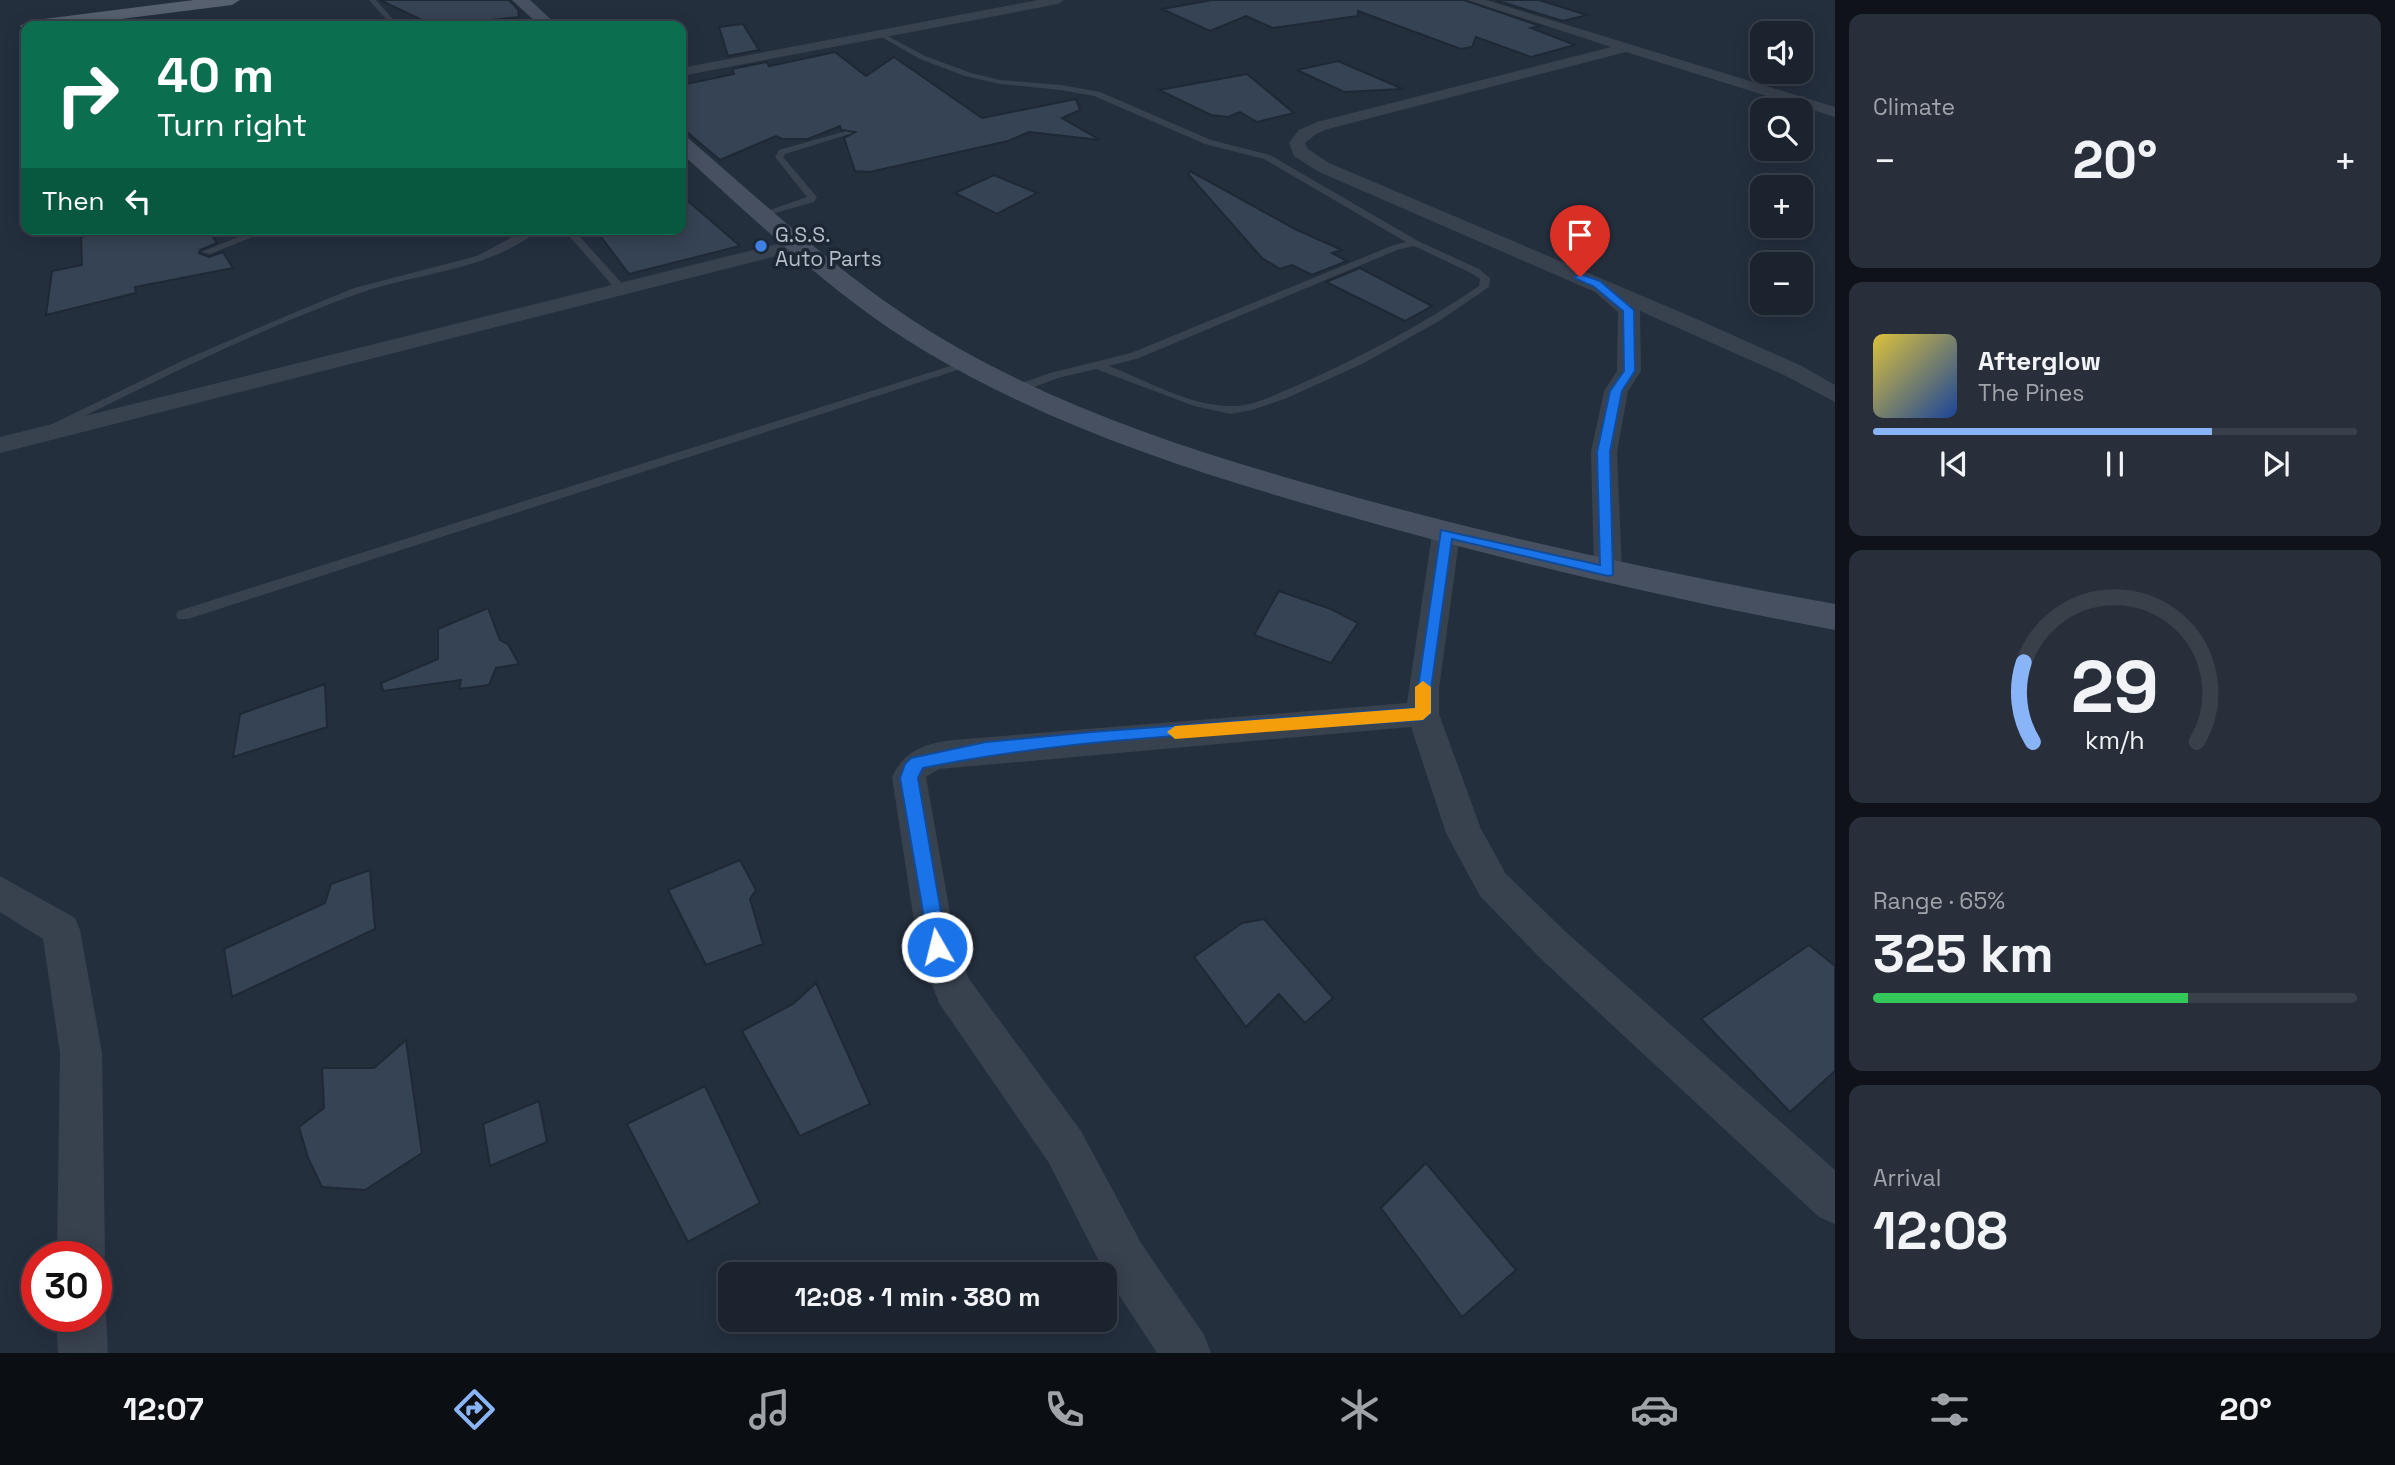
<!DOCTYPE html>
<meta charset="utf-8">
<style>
:root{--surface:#1b232e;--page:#282f3a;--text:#f1f3f6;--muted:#a0a4aa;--line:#39404a;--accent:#8ab4f8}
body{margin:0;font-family:"Space Grotesk",sans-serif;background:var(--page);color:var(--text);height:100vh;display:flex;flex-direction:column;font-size:26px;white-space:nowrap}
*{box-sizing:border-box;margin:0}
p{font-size:23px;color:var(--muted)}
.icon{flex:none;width:38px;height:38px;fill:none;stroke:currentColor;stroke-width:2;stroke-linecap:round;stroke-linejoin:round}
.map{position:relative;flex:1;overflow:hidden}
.details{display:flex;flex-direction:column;gap:14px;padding:14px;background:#0f1319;width:560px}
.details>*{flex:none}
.hud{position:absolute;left:21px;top:21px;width:665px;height:214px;border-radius:14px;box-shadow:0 4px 18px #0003,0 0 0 2px var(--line);background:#0b6e4f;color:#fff;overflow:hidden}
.controls{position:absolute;left:1750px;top:21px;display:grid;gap:14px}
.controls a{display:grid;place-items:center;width:63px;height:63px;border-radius:14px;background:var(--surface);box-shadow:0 4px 18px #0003,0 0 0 2px var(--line);font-size:35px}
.speed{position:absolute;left:21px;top:1241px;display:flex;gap:14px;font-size:35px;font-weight:700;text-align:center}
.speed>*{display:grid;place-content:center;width:91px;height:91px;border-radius:50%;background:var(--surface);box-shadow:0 4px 18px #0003,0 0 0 2px var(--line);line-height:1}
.speed .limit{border:10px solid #d22;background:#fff;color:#111}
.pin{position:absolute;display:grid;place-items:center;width:60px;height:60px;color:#fff;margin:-72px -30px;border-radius:50% 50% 50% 0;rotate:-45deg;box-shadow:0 0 7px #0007}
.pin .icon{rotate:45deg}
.me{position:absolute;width:77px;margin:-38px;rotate:352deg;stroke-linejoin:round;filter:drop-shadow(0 0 5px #0008)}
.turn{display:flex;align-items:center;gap:24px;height:147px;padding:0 21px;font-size:32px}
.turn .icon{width:91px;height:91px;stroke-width:2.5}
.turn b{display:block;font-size:49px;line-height:60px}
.then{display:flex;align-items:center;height:66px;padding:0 21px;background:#0003;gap:14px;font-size:26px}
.big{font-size:52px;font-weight:800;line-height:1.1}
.details .widget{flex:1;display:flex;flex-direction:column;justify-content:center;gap:10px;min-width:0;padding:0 24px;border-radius:14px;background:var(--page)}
.details .dial{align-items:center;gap:0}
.dial svg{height:182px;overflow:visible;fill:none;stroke:var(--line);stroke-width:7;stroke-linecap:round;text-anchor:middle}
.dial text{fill:var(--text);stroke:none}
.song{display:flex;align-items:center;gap:21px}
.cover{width:84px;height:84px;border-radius:10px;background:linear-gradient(135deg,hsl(50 70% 55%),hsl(220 70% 35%))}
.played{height:7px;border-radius:4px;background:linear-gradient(90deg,var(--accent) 70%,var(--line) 70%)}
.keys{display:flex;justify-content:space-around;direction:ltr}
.heat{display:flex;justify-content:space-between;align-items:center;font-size:38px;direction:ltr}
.charge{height:10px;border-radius:5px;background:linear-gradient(90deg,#34c759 65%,var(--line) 0)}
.trip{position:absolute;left:718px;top:1262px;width:399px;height:70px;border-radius:14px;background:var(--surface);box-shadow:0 4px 18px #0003,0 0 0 2px var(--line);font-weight:800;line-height:70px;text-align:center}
.tab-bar{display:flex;height:112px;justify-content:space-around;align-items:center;background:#0b0e12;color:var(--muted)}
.tab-bar .icon{width:49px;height:49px}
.tab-bar .current{color:var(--accent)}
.tab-bar b{font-size:32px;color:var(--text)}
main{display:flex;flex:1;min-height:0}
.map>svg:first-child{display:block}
.building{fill:#364354;stroke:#1f2835;stroke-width:2}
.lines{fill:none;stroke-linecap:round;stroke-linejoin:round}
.lane{fill:#38414e;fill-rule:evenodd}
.street{fill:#38414e;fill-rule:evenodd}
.secondary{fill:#465061;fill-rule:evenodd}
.primary{fill:#56606e;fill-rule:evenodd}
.route{fill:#1a73e8;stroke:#114b97;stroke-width:2}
.slow{fill:#f59e0b}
.shop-dot{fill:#3f7fe0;stroke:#1d2633;stroke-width:2.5}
.labels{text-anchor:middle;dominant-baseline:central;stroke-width:7;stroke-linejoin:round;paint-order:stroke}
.far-poi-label{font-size:21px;fill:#b4bcc9;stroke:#1d2633;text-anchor:start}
</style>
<main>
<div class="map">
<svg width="1835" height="1353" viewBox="0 0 1835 1353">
<rect width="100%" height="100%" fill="#242f3e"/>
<g class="building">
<polygon points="380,0 509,0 518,9 519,17 434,26"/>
<polygon points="1212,0 1464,0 1540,26 1531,28 1575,45 1531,57 1476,37 1472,47 1461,49 1358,11 1358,16 1273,28 1246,16 1210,31 1162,9"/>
<polygon points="1495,0 1539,0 1587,15 1563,21"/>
<polygon points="743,24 759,50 728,56 719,27"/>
<polygon points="835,52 866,76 894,57 982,118 1076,99 1080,110 1062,118 1100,140 1029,132 1008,141 870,172 855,171 844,138 855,132 841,130 840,126 808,139 782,139 776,136 720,160 681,127 681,85 734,74 732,69 767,62 769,66"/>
<polygon points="1338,61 1403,89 1344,92 1297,70"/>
<polygon points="1247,74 1294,113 1257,122 1240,112 1228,117 1211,115 1159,90"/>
<polygon points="1190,171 1295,229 1342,250 1332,253 1347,261 1312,275 1292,265 1280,269 1262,258 1188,174"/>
<polygon points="994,175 1037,193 997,214 955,193"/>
<polygon points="681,195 740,246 629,274 595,229 681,229"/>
<polygon points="116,229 208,229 217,243 200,250 199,253 209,257 223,252 233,268 135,287 136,293 46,315 52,271 82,265 81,237"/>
<polygon points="1360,268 1432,306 1405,321 1326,282"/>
<polygon points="1279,591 1331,609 1358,623 1331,663 1254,635"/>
<polygon points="488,608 500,640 508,644 519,664 496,668 489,685 459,689 461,680 383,691 381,683 438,659 438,629"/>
<polygon points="325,684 327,727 233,757 240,714"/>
<polygon points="740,860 756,890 750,899 763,944 706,965 668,890"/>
<polygon points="370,870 375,929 232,997 224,949 325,903 331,884"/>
<polygon points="1264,919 1333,998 1305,1023 1279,994 1246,1027 1194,957 1242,923"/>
<polygon points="1809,945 1835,966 1835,1071 1790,1112 1701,1019"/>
<polygon points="816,983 870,1104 800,1136 742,1031 793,1004"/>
<polygon points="406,1040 422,1153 365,1190 322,1187 308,1158 299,1127 324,1108 322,1068 374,1068"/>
<polygon points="705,1086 760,1203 688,1242 627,1124"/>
<polygon points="539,1101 547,1142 490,1166 483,1124"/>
<polygon points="1426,1163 1516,1270 1462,1317 1381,1208"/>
</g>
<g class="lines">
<g class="lane">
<polygon points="369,0 376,0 399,26 392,26"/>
<path d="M878,33H882L925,56L971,73L1000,80L1061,85L1100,92L1211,140L1270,155L1418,241L1479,269L1490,278L1489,287L1439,321L1364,363L1287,398L1252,410L1231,414L1194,406L1096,369L1058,378L1021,392H1013V386L1050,373L1131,353L1391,246L1406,242L1264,159L1205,144L1094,96L1061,90L1000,84L965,76L920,59L878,35ZM1414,246L1471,273L1480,279L1479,286C1422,325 1359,358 1296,386C1276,394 1252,407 1230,406C1189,406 1146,380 1109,366L1139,358L1397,250Z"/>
<polygon points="846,131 853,133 785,154 783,157 817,197 814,202 761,217 761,213 807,197 775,157 779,150"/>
<polygon points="258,229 272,229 210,254 201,252"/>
<path d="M527,229H540C489,271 420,272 360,293C255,330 155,382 54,431L50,432L44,428L184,360L286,316L354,288L477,256Z"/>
<polygon points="563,229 573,229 627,289 627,293 619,293"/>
<polygon points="966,361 972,364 970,366 188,619 178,619 176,615 178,611"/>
</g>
<g class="street">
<polygon points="1038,0 1064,0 1058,4 681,76 681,68"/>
<polygon points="1467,0 1486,0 1835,107 1835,117 1626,52 1328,129 1316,134 1305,143 1308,149 1329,163 1692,317 1802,366 1835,385 1835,402 1786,376 1640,311 1641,371 1628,391 1617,452 1622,571 1618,578 1608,580 1598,578 1594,571 1591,452 1604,391 1617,371 1618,312 1595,292 1317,171 1294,156 1289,143 1299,130 1317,122 1611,47"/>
<polygon points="797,239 804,241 807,245 804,249 0,453 0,437"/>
<path d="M1446,525L1456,528L1460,534L1439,689V714L1481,829L1506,874L1568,934L1835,1170V1224L1819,1217L1540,958L1480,896L1446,833L1411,727L939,769L926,777L956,947L969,979L1081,1131L1141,1243L1204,1335L1211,1353H1157L1107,1277L1049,1163L939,1003L918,947L892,777C905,750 924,744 953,740L1407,703L1432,534L1436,528Z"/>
<polygon points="0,876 75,918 80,930 102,1053 105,1256 96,1273 96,1256 57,1256 60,1053 43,939 0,912"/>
<polygon points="96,1298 106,1316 108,1353 58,1353 56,1316 96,1316"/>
</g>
<g class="secondary">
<polygon points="512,0 530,0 558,26 540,26"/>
<path d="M681,136L688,138C769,208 849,283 941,338C1059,408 1191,451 1323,488C1491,536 1663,573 1835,604V630C1670,599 1506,561 1344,515C1199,474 1053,428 923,350C834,296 757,222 681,153Z"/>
</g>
<polygon class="primary" points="194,0 240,0 232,5 65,26 26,26 26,31 20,26 28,21"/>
</g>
<path class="route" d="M1580,274L1600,281L1634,310L1635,371L1622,391L1610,452L1613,575L1608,576L1452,539L1431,689V713L1423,720C1256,732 1086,735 923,768L918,778L947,947L944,953L937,956L930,953L900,778L905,764L911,758L986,742L1091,732L1415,708L1441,530L1600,565L1597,452L1610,391L1624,371L1623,311L1593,286L1576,279L1574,277Z"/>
<polygon class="slow" points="1423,681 1431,687 1431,713 1423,720 1175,739 1167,732 1175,726 1415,708 1415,687"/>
<circle class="shop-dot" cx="761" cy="246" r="7"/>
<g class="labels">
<g class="far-poi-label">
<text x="775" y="234">G.S.S.<tspan x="775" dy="24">Auto Parts</tspan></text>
</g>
</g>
</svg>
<div class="controls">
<a><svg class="icon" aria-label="sound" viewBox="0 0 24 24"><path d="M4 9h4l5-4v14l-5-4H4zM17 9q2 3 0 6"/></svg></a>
<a><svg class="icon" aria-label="search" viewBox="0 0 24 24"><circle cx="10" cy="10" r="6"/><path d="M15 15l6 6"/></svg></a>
<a>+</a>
<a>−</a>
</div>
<div class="speed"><div class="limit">30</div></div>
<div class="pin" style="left:1580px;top:277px;background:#d93025"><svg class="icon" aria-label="arrive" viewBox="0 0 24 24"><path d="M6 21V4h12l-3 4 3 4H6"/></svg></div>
<svg class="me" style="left:937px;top:947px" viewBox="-20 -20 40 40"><circle r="17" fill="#1a73e8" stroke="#fff" stroke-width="3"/><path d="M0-11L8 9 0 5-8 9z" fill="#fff"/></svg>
<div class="trip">12:08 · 1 min · 380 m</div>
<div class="hud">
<div class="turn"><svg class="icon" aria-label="right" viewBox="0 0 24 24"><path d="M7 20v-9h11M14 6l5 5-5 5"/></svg><div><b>40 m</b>Turn right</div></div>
<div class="then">Then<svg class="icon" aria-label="left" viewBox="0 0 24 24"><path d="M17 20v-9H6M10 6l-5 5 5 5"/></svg></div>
</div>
</div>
<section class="details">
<div class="widget"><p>Climate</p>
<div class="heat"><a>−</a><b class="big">20°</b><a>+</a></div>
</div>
<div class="widget">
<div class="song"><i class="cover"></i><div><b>Afterglow</b><p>The Pines</p></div></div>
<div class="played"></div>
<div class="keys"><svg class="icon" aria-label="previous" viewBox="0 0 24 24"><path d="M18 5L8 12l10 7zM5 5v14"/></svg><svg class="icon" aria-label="pause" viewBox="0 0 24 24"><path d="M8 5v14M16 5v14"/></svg><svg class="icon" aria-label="next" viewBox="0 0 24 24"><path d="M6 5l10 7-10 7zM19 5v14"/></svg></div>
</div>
<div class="widget dial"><svg viewBox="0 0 100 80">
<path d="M14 69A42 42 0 1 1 86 69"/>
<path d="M14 69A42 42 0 0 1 10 34" stroke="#8ab4f8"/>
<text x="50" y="56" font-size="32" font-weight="700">29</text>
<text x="50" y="72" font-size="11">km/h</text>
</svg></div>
<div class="widget"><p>Range · 65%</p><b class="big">325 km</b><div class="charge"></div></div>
<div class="widget"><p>Arrival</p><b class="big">12:08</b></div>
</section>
</main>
<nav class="tab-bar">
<b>12:07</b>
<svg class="icon current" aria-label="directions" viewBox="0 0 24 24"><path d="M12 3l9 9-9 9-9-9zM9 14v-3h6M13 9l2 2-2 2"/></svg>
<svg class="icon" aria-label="music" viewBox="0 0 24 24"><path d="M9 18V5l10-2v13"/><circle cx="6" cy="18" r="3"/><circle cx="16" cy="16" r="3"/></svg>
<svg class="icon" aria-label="phone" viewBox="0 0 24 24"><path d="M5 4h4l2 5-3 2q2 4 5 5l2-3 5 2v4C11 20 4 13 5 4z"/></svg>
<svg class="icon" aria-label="climate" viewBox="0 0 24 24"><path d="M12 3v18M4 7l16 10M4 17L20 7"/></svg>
<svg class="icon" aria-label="car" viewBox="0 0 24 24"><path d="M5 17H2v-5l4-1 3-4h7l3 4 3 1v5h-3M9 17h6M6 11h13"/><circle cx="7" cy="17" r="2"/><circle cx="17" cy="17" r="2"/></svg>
<svg class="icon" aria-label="filters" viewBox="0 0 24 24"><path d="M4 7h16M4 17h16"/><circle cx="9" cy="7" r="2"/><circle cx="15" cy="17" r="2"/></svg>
<b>20°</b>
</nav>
